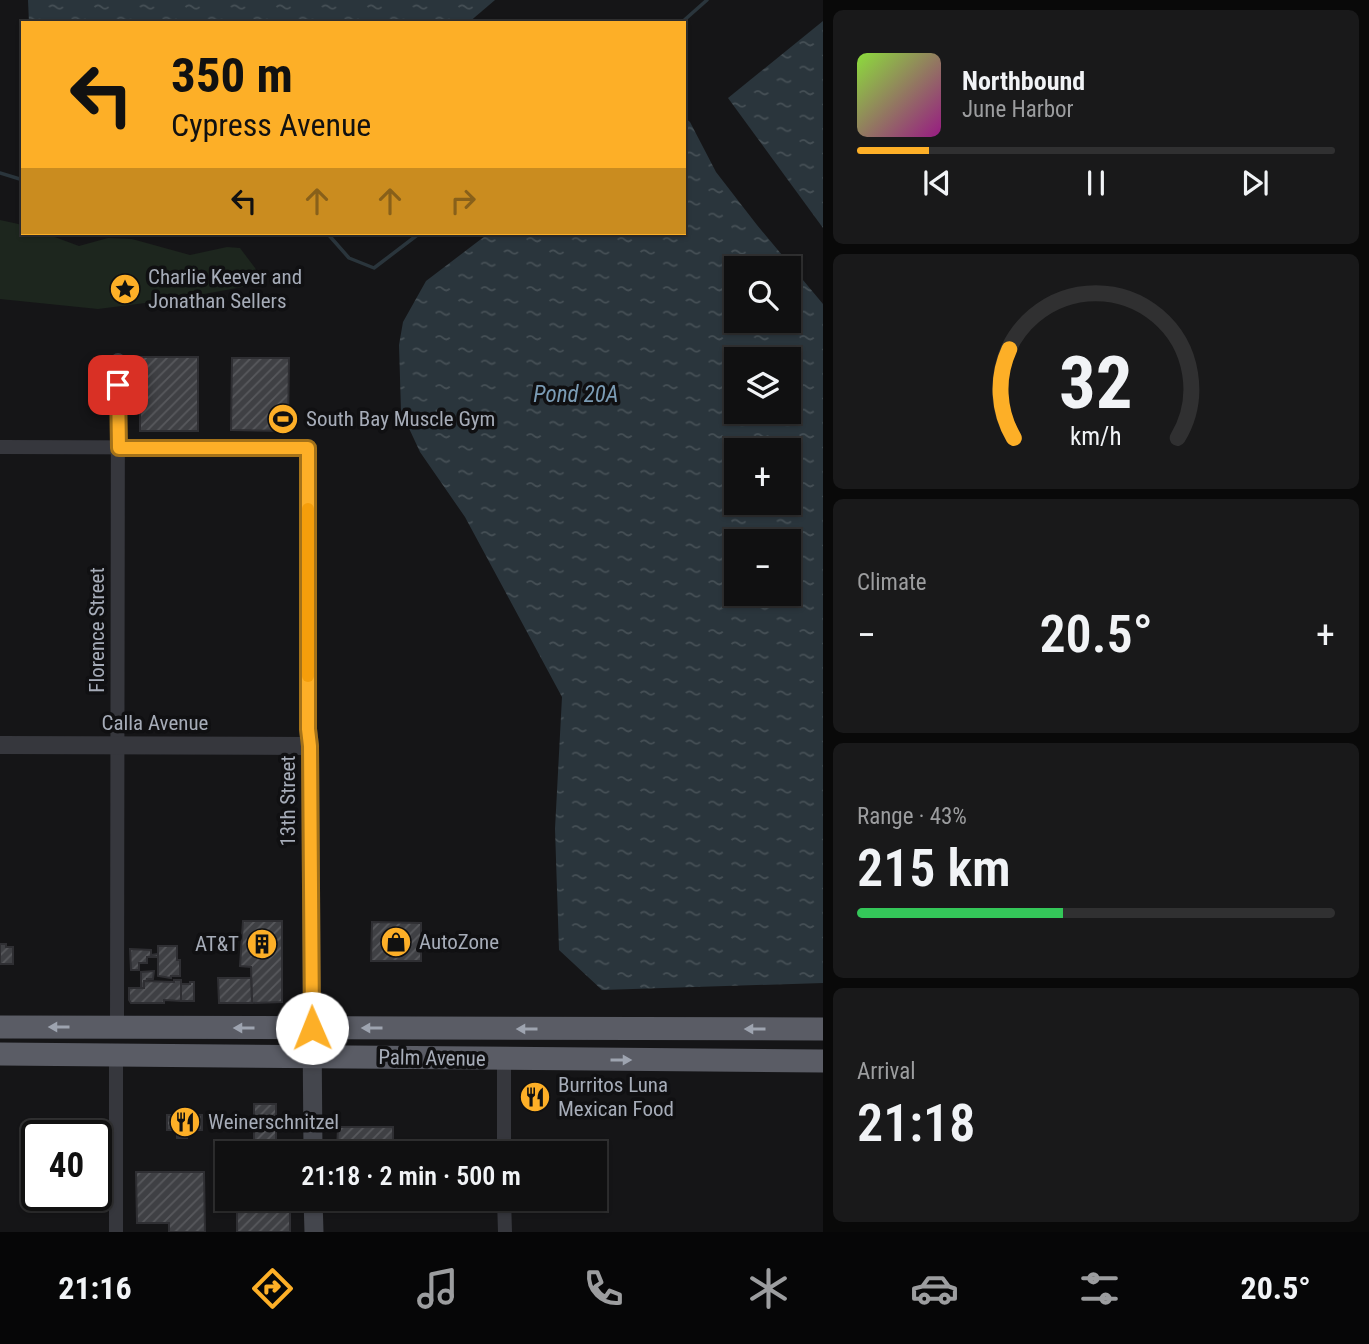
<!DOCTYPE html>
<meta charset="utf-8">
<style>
:root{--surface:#101011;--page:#19191a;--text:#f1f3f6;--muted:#9c9d9f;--line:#303031;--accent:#fdaf27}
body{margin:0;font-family:"Roboto Condensed",sans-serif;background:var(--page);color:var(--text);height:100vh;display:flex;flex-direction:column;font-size:26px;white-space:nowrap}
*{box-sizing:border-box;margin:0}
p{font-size:23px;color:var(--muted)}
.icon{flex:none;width:38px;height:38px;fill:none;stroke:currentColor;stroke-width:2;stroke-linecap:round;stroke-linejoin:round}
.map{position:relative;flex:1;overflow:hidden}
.details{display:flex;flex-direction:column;gap:10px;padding:10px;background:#090909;width:546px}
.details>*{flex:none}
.top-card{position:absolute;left:21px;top:21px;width:665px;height:214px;border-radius:0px;box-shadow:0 2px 5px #0004,0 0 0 2px var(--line);background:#fdaf27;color:#111;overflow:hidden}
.fabs{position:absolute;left:724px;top:256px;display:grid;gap:14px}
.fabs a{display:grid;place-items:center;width:77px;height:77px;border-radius:0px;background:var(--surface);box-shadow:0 2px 5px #0004,0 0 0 2px var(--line);font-size:35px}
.speed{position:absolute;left:21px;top:1120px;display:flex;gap:14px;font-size:35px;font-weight:700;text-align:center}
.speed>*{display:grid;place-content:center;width:91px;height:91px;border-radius:50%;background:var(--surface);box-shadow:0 2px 5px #0004,0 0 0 2px var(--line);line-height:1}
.speed .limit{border:4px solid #111;border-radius:10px;background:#fff;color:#111}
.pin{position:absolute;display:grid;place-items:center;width:60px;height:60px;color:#fff;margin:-30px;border-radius:14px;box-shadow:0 4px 10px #0006}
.me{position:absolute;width:77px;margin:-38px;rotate:359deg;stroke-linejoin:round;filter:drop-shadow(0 0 5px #0008)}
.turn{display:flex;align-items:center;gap:24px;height:147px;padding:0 35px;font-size:32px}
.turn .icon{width:91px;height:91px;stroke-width:2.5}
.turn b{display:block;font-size:49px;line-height:60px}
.lanes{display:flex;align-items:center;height:66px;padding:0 35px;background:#0003;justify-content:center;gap:35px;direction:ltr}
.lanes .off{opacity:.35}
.big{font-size:52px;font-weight:600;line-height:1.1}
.details .card{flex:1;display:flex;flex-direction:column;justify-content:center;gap:10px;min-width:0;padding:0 24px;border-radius:10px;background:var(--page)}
.details .dial{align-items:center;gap:0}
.dial svg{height:182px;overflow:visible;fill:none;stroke:var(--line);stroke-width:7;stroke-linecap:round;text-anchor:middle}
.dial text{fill:var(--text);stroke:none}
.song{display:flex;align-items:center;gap:21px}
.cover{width:84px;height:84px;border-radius:10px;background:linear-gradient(135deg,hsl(90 70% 55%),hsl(310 70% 35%))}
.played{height:7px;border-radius:4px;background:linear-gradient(90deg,var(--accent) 15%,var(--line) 15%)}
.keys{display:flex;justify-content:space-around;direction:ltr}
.heat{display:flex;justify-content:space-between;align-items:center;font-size:38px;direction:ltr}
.charge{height:10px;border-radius:5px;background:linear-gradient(90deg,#34c759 43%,var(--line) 0)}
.trip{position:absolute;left:215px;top:1141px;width:392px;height:70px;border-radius:0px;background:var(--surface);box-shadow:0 2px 5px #0004,0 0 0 2px var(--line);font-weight:600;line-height:70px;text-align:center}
.menu{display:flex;height:112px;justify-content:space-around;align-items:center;background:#060607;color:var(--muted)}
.menu .icon{width:49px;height:49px}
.menu .on{color:var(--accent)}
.menu b{font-size:32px;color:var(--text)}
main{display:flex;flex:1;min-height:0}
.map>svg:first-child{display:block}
.park{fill:#1d261e}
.water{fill:url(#water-ripples);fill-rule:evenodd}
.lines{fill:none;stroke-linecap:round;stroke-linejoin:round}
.stream{stroke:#2a353c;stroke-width:3.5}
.building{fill:url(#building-hatch);stroke:#2f2f33;stroke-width:2}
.minor{stroke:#36373d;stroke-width:14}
.tertiary{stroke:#36373d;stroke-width:18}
.secondary{stroke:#44464d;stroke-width:19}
.trunk{stroke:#5a5c65;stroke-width:23}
.oneway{fill:#9ea4b0}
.route-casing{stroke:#a47219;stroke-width:18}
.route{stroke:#fdaf27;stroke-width:12}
.slow{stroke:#f59e0b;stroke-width:12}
.labels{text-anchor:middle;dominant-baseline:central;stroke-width:7;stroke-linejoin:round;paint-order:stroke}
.poi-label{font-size:21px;fill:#a6acb8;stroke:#101012;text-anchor:start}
.street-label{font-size:21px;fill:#a6acb8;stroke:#101012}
.water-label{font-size:23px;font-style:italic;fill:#7b9cb5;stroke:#101012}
</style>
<main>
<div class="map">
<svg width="823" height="1232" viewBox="0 0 823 1232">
<defs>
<pattern id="water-ripples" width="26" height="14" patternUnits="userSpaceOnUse" patternTransform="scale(1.75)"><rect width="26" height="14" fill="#2a353c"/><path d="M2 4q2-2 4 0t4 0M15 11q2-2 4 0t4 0" fill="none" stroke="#465056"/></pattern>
<pattern id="building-hatch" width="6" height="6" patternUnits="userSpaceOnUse" patternTransform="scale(1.75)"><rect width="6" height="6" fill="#3f4044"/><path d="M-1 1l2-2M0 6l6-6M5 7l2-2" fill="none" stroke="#58595d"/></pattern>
</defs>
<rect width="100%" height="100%" fill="#151517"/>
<polygon class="park" points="0,220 23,225 23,233 44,233 79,246 108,238 132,239 190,255 227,247 240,248 264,280 248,286 177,299 98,309 0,299"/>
<g class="water">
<polygon points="28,0 495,0 468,23 29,23"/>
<polygon points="823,21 823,228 728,98"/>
<path d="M684,117L690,122L716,172L757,225L823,304V983L602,990L559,950L555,829L562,697L465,517L420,452L401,411L399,345L403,322L426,281L489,233H684ZM737,268H789V320H737ZM737,359H789V411H737ZM737,450H789V502H737ZM737,541H789V593H737Z"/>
</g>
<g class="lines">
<g class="stream">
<polyline points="681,23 707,0"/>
<polyline points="0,173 23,180"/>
<polyline points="327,233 349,258 374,268 420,233"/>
</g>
</g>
<g class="building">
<rect x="140" y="357" width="58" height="74"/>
<polygon points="232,358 289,358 288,431 231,430"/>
<polygon points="243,921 282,921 282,1002 252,1003 251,967 240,966"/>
<polygon points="372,922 421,923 421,961 371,961"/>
<polygon points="0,944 6,944 6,947 13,947 13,964 0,964"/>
<polygon points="158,946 177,946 177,960 180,960 180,976 171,976 171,978 158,976"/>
<polygon points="130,949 151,950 151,955 158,954 158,957 147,957 147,963 139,963 139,970 131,970"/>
<polygon points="154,971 153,979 147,979 147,981 144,981 144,988 141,988 141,972"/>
<polygon points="218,978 251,978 252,1003 219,1003"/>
<polygon points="174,980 181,980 181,1001 164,1000 164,1003 131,1003 129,1000 129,988 144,988 144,981 174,982"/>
<polygon points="190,982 194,982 194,1001 181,1001 181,984 190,984"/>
<rect x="254" y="1104" width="22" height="41"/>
<polygon points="167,1115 202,1115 202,1130 187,1130 187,1138 177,1138 177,1130 167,1130"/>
<polygon points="338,1127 393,1127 393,1152 337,1152"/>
<polygon points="136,1172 204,1172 205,1232 169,1232 169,1223 137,1223"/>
<rect x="237" y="1199" width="53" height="33"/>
</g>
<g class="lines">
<g class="minor">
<polyline points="0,447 308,448"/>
<polyline points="117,1027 118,360"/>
<polyline points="116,1055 116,1232"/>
<polyline points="504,1059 504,1153"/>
<polyline points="504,1199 505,1232"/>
</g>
<g class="tertiary">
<polyline points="308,448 308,729 310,746 312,1028"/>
<polyline points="0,745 310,746"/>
</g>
<g class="secondary">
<polyline points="312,1028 313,1153"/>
<polyline points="313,1199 314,1232"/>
</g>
<g class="trunk">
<polyline points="0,1027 823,1029"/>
<polyline points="0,1054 823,1061"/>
</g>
</g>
<defs><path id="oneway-solid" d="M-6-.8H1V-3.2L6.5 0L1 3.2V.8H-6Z" transform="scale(1.75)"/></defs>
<g class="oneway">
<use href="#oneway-solid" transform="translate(59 1027) rotate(180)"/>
<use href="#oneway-solid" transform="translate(244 1028) rotate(180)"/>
<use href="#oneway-solid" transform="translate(372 1028) rotate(180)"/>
<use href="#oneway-solid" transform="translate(527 1029) rotate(-180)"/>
<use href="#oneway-solid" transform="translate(755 1029) rotate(-180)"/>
<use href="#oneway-solid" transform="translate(621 1060)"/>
</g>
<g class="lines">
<g class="route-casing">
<polyline id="route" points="118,385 119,448 308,448 308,729 310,746 312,1028"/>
</g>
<use href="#route" class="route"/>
<polyline class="slow" points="308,676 308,509"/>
</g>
<defs>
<g id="sight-disc" transform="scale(1.575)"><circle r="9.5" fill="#fdaf27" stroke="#101012"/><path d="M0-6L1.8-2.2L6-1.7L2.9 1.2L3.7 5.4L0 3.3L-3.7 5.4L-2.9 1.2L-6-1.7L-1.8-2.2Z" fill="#111"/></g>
<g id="stadium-disc" transform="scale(1.575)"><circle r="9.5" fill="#fdaf27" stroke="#101012"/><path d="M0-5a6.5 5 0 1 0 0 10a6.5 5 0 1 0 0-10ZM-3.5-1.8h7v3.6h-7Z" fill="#111"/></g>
<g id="shop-disc" transform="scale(1.575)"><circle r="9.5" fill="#fdaf27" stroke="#101012"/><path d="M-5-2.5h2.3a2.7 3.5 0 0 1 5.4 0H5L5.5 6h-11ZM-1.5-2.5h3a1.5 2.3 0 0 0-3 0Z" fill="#111"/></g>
<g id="building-disc" transform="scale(1.575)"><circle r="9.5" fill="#fdaf27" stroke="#101012"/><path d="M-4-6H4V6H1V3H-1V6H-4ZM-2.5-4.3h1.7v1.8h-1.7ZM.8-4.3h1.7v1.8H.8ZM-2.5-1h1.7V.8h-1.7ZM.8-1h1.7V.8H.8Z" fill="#111"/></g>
<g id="restaurant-disc" transform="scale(1.575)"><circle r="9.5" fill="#fdaf27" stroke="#101012"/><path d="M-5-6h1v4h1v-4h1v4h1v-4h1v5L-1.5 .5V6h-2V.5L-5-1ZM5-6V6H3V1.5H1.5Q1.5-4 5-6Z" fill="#111"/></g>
</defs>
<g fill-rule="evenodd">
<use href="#sight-disc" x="125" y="289"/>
<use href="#stadium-disc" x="283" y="419"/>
<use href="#shop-disc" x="396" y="942"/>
<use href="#building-disc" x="262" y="944"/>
<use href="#restaurant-disc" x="535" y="1097"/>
<use href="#restaurant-disc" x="185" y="1122"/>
</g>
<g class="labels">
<g class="poi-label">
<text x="148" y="277">Charlie Keever and<tspan x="148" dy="24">Jonathan Sellers</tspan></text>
<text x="306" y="419">South Bay Muscle Gym</text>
<text x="419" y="942">AutoZone</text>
<text x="239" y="944" text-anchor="end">AT&amp;T</text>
<text x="558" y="1085">Burritos Luna<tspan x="558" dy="24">Mexican Food</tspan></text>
<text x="208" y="1122">Weinerschnitzel</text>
</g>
<g class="street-label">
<text transform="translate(97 630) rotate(-90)">Florence Street</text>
<text x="155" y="723">Calla Avenue</text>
<text transform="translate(288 801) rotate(-90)">13th Street</text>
<text transform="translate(432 1058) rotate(1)">Palm Avenue</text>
</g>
<g class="water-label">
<text x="576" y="394">Pond 20A</text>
</g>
</g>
</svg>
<div class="fabs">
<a><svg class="icon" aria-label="search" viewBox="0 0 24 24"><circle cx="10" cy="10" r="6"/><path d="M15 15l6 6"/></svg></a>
<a><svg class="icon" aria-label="layers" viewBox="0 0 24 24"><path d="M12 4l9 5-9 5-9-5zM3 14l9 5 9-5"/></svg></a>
<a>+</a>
<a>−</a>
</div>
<div class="speed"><div class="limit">40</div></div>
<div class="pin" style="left:118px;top:385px;background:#d93025"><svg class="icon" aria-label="arrive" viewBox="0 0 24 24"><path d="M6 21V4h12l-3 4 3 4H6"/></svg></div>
<svg class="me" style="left:312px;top:1028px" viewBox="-20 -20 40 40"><circle r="19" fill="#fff"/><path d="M0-13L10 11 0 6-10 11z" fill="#fdaf27"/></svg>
<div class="trip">21:18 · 2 min · 500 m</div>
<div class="top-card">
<div class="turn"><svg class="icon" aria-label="left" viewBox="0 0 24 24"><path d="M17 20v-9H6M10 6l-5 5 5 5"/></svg><div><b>350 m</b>Cypress Avenue</div></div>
<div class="lanes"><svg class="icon" aria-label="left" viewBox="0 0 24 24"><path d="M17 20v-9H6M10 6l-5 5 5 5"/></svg><svg class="icon off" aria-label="ahead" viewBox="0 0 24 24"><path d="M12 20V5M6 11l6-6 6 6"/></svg><svg class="icon off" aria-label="ahead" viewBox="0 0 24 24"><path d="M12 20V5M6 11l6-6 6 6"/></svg><svg class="icon off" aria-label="right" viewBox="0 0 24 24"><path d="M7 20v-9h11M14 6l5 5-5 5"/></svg></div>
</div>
</div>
<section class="details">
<div class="card">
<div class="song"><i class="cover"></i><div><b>Northbound</b><p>June Harbor</p></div></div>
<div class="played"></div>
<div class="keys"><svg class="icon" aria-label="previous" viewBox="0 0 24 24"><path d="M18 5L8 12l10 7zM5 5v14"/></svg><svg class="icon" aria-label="pause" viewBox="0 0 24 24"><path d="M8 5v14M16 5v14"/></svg><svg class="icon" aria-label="next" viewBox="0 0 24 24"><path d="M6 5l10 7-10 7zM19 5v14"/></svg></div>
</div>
<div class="card dial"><svg viewBox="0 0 100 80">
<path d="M14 69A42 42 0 1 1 86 69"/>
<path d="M14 69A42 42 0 0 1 12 30" stroke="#fdaf27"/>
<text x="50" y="56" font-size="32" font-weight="700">32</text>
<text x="50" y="72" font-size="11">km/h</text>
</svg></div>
<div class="card"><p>Climate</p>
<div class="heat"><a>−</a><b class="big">20.5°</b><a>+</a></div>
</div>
<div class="card"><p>Range · 43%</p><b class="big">215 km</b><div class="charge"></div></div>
<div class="card"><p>Arrival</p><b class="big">21:18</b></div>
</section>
</main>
<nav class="menu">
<b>21:16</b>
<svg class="icon on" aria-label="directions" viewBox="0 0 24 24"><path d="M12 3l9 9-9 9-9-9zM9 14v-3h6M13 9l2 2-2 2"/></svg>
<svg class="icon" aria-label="music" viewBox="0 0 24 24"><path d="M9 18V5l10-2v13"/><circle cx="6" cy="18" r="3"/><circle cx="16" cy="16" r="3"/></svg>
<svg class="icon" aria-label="phone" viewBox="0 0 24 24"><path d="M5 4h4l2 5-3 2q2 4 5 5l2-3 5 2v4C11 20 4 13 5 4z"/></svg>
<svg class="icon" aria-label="climate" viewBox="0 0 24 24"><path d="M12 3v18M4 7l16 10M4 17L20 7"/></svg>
<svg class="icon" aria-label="car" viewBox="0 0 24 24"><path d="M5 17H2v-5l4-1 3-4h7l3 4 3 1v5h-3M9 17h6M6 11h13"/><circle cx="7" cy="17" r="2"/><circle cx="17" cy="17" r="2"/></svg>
<svg class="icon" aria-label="filters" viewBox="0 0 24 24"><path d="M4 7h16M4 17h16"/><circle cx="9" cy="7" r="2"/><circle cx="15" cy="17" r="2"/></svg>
<b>20.5°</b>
</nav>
